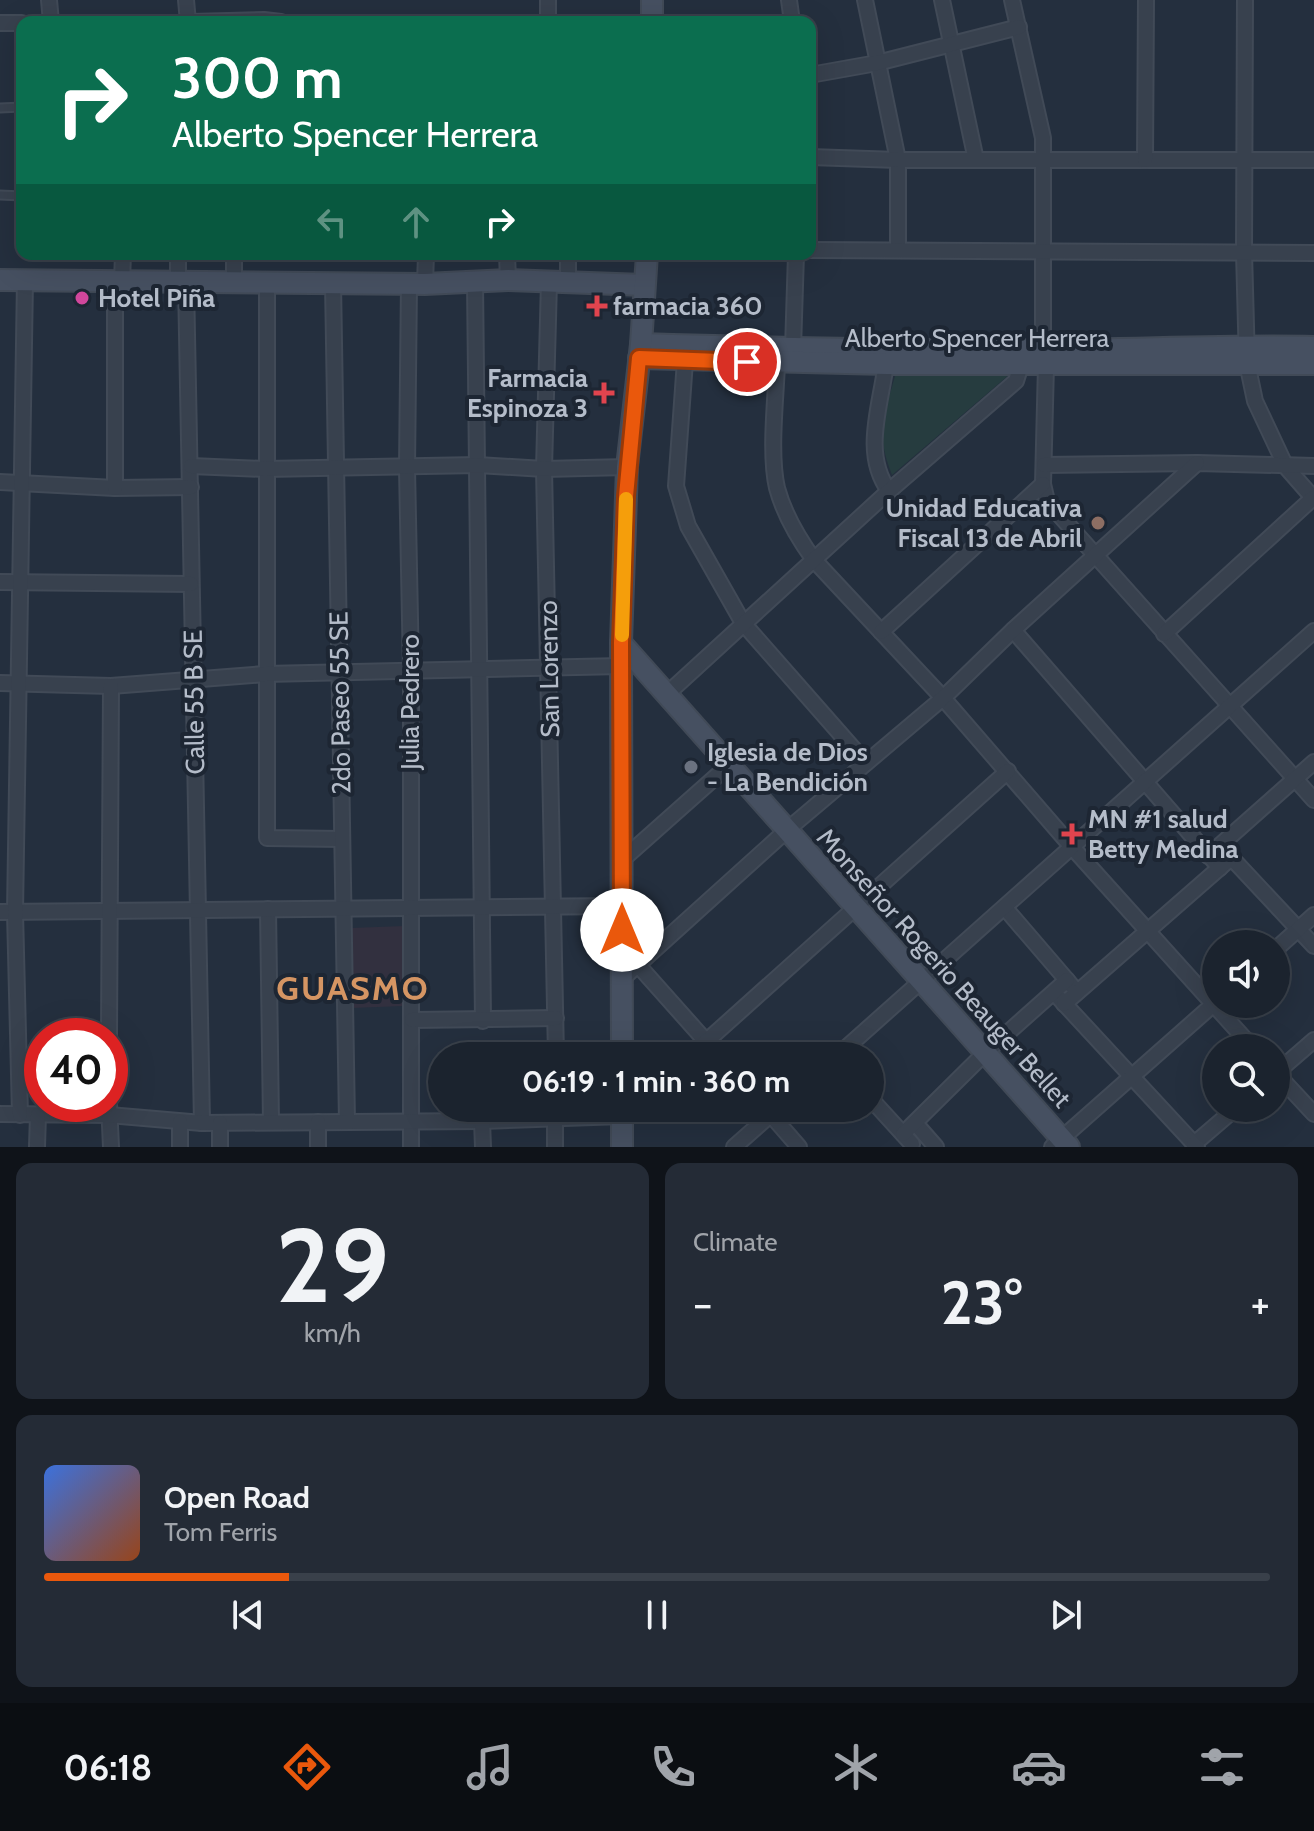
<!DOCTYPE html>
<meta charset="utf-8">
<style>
:root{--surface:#1b232e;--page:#242b36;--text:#f1f3f6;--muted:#a0a4aa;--line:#39404a;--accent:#ea580c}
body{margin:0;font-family:Cabin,sans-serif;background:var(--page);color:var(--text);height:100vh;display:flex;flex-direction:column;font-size:30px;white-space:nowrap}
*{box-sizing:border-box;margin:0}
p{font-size:26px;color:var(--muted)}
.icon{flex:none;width:44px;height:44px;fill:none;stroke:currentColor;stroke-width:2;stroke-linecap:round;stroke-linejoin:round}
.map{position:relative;height:1147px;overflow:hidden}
.panel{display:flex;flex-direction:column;gap:16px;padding:16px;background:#0f1319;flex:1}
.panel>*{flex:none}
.guide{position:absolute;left:16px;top:16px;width:800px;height:244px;border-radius:16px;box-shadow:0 8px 32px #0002,0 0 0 2px var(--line);background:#0b6e4f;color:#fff;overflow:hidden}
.controls{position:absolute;left:1202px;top:930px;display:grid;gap:16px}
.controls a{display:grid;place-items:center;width:88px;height:88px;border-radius:50%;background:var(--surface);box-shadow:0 8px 32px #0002,0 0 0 2px var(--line);font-size:40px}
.speed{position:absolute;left:24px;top:1018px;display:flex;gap:16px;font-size:40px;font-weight:700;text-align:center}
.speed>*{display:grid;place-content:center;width:104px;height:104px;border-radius:50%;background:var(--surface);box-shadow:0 8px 32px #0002,0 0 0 2px var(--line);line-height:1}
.speed .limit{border:12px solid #d22;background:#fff;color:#111}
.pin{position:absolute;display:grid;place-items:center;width:68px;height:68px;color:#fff;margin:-34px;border:4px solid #fff;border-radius:50%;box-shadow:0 2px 8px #0007}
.me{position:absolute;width:88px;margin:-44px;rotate:0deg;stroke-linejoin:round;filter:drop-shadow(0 0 6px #0008)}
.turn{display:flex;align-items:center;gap:28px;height:168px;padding:0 24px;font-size:36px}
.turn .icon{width:104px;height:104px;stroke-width:2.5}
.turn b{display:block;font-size:56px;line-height:68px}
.lanes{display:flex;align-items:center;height:76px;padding:0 24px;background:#0003;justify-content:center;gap:40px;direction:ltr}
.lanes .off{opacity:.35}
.big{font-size:60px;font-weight:800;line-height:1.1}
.panel .card{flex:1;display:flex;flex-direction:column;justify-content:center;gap:12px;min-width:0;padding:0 28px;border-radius:16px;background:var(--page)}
.panel .dial{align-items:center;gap:0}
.dial b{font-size:104px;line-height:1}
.song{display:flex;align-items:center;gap:24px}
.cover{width:96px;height:96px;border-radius:12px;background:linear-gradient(135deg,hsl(220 70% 55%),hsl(20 70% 35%))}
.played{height:8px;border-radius:4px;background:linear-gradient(90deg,var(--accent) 20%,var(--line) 20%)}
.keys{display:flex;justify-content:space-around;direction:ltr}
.heat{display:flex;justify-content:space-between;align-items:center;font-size:44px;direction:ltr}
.panel .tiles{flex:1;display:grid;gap:16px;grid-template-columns:1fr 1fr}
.card:last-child{grid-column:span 2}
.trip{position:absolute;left:428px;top:1042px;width:456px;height:80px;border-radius:40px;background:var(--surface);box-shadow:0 8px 32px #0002,0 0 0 2px var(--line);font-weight:800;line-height:80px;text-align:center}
.dock{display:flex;height:128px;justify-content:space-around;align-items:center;background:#0b0e12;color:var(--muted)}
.dock .icon{width:56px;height:56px}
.dock .active{color:var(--accent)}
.dock b{font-size:36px;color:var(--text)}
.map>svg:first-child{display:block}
.medical{fill:#32303f}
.green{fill:#263c3f}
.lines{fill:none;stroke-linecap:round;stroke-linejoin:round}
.lane-casing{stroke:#414a57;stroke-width:11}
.street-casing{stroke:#414a57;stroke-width:18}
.secondary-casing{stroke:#414a57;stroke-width:24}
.lane{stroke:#38414e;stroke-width:7}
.street{stroke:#38414e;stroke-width:14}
.secondary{stroke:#465061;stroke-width:20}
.route-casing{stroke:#983908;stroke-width:20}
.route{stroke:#ea580c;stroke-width:14}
.slow{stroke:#f59e0b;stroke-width:14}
.hotel-dot{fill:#d1479c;stroke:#1d2633;stroke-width:3}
.health-dot{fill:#e0444e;stroke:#1d2633;stroke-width:3}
.education-dot{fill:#8d6e63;stroke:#1d2633;stroke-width:3}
.worship-dot{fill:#6b7280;stroke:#1d2633;stroke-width:3}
.labels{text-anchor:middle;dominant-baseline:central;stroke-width:8;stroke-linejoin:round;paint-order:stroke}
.poi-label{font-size:26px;font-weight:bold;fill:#b4bcc9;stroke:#1d2633;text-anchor:start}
.street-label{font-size:26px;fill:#b4bcc9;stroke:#1d2633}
.district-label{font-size:34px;font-weight:bold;letter-spacing:2px;fill:#d59563;stroke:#1d2633}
</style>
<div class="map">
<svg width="1314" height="1147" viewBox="0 0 1314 1147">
<rect width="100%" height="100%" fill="#242f3e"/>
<polygon class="medical" points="404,926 403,1006 352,1008 351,928"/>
<path class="green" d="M1000,371L1010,374L892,475C875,430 883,420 895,376Z"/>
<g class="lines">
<g class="lane-casing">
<g id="lane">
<polyline points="0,108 22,107"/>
<polyline points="0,195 22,196"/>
</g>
</g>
<g class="street-casing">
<g id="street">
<polyline points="49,0 51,22"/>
<polyline points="186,0 188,22"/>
<polyline points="789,0 792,22"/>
<polyline points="865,0 898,160 898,250"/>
<polyline points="942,0 976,160"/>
<polyline points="1012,0 1043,138 1043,350"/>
<polyline points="1245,0 1244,252 1247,363 1255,401 1286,467 1314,499"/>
<polyline points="191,22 264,20 281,22"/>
<polyline points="548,22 548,0"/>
<polyline points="0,23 22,23"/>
<polyline points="810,75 877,63 1019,27"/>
<polyline points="810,157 898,160 1314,160"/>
<polyline points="1145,160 1146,0"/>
<polyline points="810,250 1314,253"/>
<polyline points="507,254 508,280"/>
<polyline points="568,254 568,282"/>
<polyline points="122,281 123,254"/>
<polyline points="178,282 178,254"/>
<polyline points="186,282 202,1123"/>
<polyline points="234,282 234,254"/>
<polyline points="267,282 267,838 342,839"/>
<polyline points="475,282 483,1021"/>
<polyline points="549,282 544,469 556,1056"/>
<polyline points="333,283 347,1122"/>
<polyline points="409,283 407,468 411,670 411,1147"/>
<polyline points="425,284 426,254"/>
<polyline points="793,349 796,254"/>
<polyline points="685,361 676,486 688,526 743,623 866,763"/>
<path d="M777,363C776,398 769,454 777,488C784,514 798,538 814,560L943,698L1072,847L1253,1048"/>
<polyline points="1046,365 1043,484 1047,501 1314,800"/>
<path d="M885,370C879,411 863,455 889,491"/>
<polyline points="1044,465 1197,463 1314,466"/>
<polyline points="191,466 265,469 478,465 544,469 627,467"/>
<polyline points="0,482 115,488 191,487"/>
<polyline points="115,488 115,281"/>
<polyline points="0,582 191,584"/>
<polyline points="1013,630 1220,868"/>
<polyline points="881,632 1043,484"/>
<polyline points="1164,634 1313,498"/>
<polyline points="0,683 111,686 265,674 622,666"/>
<polyline points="667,694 889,491 1016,381 1021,365"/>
<polyline points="1227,853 1314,946"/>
<polyline points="1208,856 1314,762"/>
<polyline points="622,860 729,765"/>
<polyline points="1005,908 1072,986"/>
<polyline points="268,909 271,1122"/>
<polyline points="0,912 622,906"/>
<polyline points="1276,949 1314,915"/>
<polyline points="638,965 719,1056"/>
<polyline points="622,979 787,830 943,698 1013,630 1197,463"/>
<polyline points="1059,998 1197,1147"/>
<polyline points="1064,1004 1231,858"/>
<polyline points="412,1020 556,1018"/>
<polyline points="109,1036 111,686"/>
<polyline points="690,1056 1008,771"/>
<polyline points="837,1056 1314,631"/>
<polyline points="1276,1073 1314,1114"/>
<polyline points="1276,1073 1314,1040"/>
<polyline points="870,1098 912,1144"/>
<polyline points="109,1104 111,1147"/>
<polyline points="765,1108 799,1147"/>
<polyline points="0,1114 109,1115 202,1123 482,1121 622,1116 628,1111"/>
<polyline points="20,1115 15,912 25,280"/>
<polyline points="482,1121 483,1147"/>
<polyline points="180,1122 180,1147"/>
<polyline points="220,1123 220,1147"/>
<polyline points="915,1123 936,1147"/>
<polyline points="903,1134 985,1053 1067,980"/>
<polyline points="1194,1144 1236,1108"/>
<polyline points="37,1147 38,1115"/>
<polyline points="318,1147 318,1122"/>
<polyline points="555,1147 555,1108"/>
<polyline points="734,1147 778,1108"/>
<polyline points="1052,1147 1216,1002"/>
</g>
</g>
<g class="secondary-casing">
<g id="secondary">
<polyline points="652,22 652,0"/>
<polyline points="0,280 425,284 508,280 644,285"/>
<path d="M641,344C774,348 907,351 1041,350C1132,350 1223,345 1314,347"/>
<polyline points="639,358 886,364 1314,364"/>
<polyline points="621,643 1069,1147"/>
<polyline points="622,1056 621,643 627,467 641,344 647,254"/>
<polyline points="622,1147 622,1108"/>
</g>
</g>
<use href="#lane" class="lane"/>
<use href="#street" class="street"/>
<use href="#secondary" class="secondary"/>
</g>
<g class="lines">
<g class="route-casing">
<polyline id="route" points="622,930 621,643 626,496 639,358 747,362"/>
</g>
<use href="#route" class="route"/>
<polyline class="slow" points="622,635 626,499"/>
</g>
<circle class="hotel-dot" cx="82" cy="298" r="8"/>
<g class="health-dot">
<path d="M593 294h8v8h8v8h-8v8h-8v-8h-8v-8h8z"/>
<path d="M600 381h8v8h8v8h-8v8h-8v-8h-8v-8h8z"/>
<path d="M1068 822h8v8h8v8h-8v8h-8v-8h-8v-8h8z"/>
</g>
<circle class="education-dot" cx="1098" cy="523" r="8"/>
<circle class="worship-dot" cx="691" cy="767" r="8"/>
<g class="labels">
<g class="poi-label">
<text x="98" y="298">Hotel Piña</text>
<text x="613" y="306">farmacia 360</text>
<text x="588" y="378" text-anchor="end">Farmacia<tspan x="588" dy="30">Espinoza 3</tspan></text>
<text x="1082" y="508" text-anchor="end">Unidad Educativa<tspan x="1082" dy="30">Fiscal 13 de Abril</tspan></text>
<text x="707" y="752">Iglesia de Dios<tspan x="707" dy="30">- La Bendición</tspan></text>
<text x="1088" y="819">MN #1 salud<tspan x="1088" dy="30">Betty Medina</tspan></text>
</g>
<g class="street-label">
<text x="977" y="338">Alberto Spencer Herrera</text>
<text transform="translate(549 669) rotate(-91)">San Lorenzo</text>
<text transform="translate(194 702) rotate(-91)">Calle 55 B SE</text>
<text transform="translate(410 702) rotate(-90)">Julia Pedrero</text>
<text transform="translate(340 703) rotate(-91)">2do Paseo 55 SE</text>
<text transform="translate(944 968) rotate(48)">Monseñor Rogerio Beauger Bellet</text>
</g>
<g class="district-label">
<text x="353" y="988">GUASMO</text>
</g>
</g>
</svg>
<div class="controls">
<a><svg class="icon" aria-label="sound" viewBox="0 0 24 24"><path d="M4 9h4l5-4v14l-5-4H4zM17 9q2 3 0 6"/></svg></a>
<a><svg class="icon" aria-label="search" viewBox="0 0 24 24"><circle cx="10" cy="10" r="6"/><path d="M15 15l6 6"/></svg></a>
</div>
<div class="speed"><div class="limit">40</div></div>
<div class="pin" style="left:747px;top:362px;background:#d93025"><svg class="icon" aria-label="arrive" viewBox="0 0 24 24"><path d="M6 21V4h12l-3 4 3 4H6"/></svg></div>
<svg class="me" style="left:622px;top:930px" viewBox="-20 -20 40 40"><circle r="19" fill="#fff"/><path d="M0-13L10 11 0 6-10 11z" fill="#ea580c"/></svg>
<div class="trip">06:19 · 1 min · 360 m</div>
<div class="guide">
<div class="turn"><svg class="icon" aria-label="right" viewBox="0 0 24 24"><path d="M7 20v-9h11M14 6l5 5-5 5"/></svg><div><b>300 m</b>Alberto Spencer Herrera</div></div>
<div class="lanes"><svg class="icon off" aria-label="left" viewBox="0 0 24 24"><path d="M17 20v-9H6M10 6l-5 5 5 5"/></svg><svg class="icon off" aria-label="ahead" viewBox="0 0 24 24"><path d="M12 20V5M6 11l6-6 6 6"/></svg><svg class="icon" aria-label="right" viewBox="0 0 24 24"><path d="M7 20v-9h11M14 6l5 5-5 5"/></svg></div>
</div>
</div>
<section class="panel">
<div class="tiles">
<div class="card dial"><b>29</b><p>km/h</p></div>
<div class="card"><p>Climate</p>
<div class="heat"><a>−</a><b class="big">23°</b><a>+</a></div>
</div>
<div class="card">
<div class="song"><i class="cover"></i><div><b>Open Road</b><p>Tom Ferris</p></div></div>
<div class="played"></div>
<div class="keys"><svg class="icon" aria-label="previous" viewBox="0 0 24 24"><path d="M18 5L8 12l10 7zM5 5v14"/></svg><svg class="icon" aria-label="pause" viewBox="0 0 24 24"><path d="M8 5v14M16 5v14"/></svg><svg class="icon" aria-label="next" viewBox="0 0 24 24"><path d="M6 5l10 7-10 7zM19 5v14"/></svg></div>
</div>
</div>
</section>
<nav class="dock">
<b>06:18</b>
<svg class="icon active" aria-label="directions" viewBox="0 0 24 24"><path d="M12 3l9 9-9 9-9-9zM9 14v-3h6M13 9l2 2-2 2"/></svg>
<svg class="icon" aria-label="music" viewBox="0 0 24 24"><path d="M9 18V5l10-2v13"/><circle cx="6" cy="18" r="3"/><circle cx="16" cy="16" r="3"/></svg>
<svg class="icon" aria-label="phone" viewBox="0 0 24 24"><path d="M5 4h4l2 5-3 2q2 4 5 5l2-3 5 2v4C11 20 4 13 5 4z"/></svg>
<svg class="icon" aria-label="climate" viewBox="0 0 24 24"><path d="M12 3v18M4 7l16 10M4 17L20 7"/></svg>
<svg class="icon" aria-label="car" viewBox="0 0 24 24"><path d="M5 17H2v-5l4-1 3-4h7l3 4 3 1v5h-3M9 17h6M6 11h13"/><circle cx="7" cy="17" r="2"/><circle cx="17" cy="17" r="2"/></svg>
<svg class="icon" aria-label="filters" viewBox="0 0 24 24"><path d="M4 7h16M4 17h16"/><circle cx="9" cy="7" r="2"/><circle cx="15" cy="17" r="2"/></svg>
</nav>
